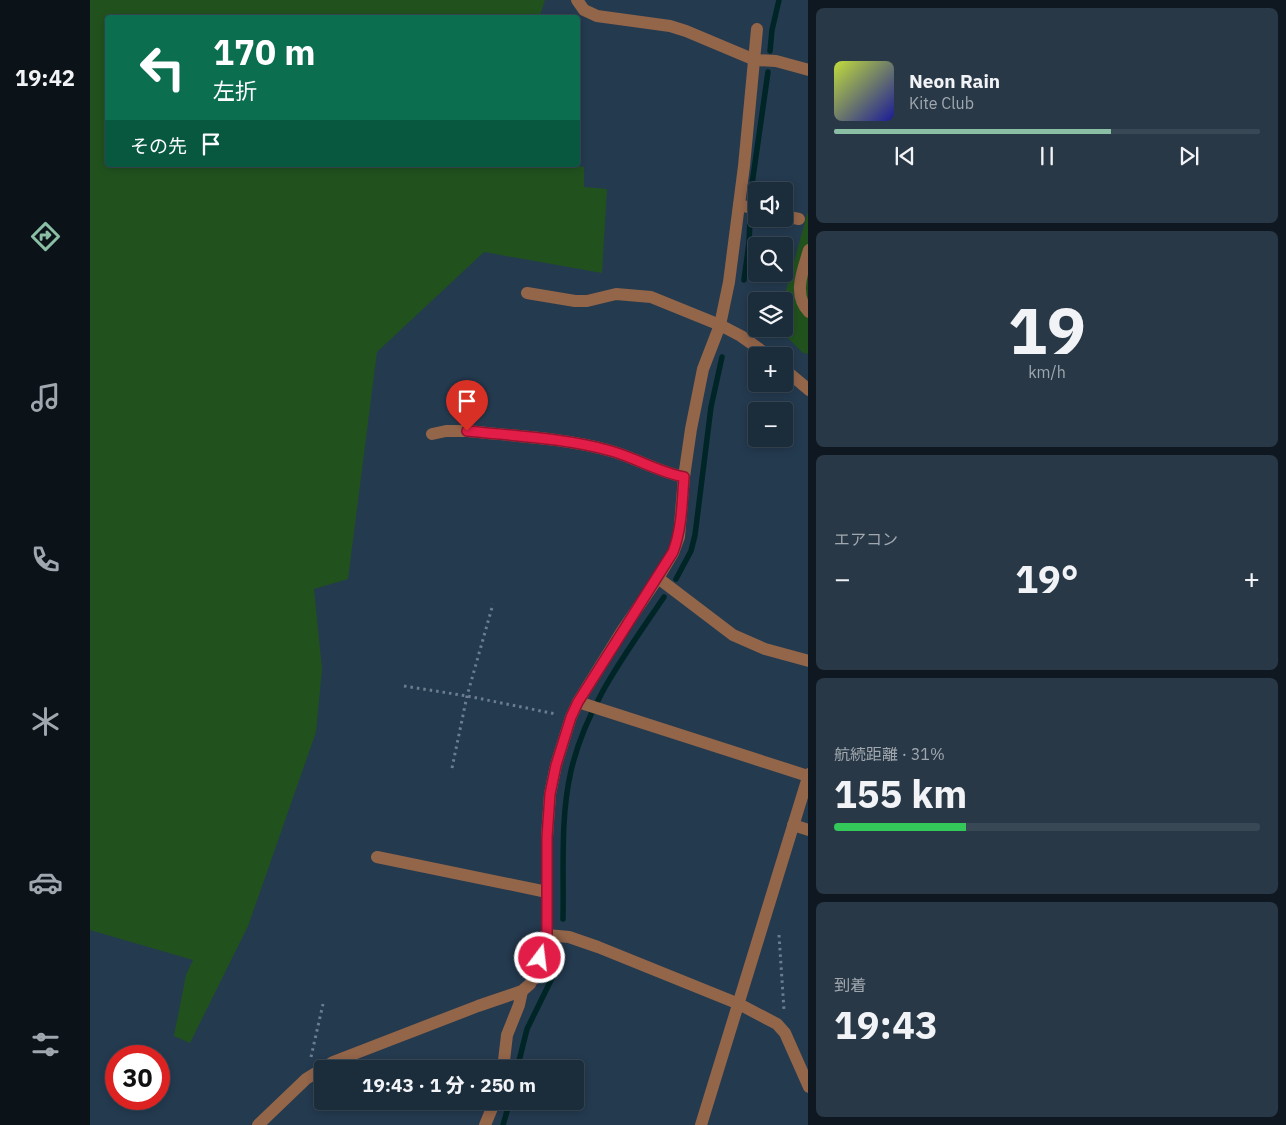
<!DOCTYPE html>
<html lang="ja">
<meta charset="utf-8">
<style>
:root{--surface:#1b2c3b;--page:#283846;--text:#f1f3f6;--muted:#a0a7af;--line:#394855;--accent:#8abfa5}
body{margin:0;font-family:"IBM Plex Sans","Noto Sans JP",sans-serif;background:var(--page);color:var(--text);height:100vh;display:flex;flex-direction:column;font-size:19px;white-space:nowrap}
*{box-sizing:border-box;margin:0}
p{font-size:16px;color:var(--muted)}
.icon{flex:none;width:28px;height:28px;fill:none;stroke:currentColor;stroke-width:2;stroke-linecap:round;stroke-linejoin:round}
.map{position:relative;flex:1;overflow:hidden}
.drawer{display:flex;flex-direction:column;gap:8px;padding:8px;background:#0f1820;width:478px}
.drawer>*{flex:none}
.banner{position:absolute;left:15px;top:15px;width:475px;height:152px;border-radius:5px;box-shadow:0 2px 8px #0003,0 0 0 1px var(--line);background:#0b6e4f;color:#fff;overflow:hidden}
.controls{position:absolute;left:658px;top:182px;display:grid;gap:10px}
.controls a{display:grid;place-items:center;width:45px;height:45px;border-radius:5px;background:var(--surface);box-shadow:0 2px 8px #0003,0 0 0 1px var(--line);font-size:25px}
.speed{position:absolute;left:15px;top:1045px;display:flex;gap:10px;font-size:25px;font-weight:700;text-align:center}
.speed>*{display:grid;place-content:center;width:65px;height:65px;border-radius:50%;background:var(--surface);box-shadow:0 2px 8px #0003,0 0 0 1px var(--line);line-height:1}
.speed .limit{border:8px solid #d22;background:#fff;color:#111}
.pin{position:absolute;display:grid;place-items:center;width:42px;height:42px;color:#fff;margin:-51px -21px;border-radius:50% 50% 50% 0;rotate:-45deg;box-shadow:0 0 5px #0007}
.pin .icon{rotate:45deg}
.me{position:absolute;width:55px;margin:-28px;rotate:15deg;stroke-linejoin:round;filter:drop-shadow(0 0 4px #0008)}
.turn{display:flex;align-items:center;gap:18px;height:105px;padding:0 25px;font-size:22px}
.turn .icon{width:65px;height:65px;stroke-width:2.5}
.turn b{display:block;font-size:35px;line-height:42px}
.then{display:flex;align-items:center;height:48px;padding:0 25px;background:#0003;gap:10px;font-size:19px}
.big{font-size:38px;font-weight:800;line-height:1.1}
.drawer .tile{flex:1;display:flex;flex-direction:column;justify-content:center;gap:8px;min-width:0;padding:0 18px;border-radius:8px;background:var(--page)}
.drawer .dial{align-items:center;gap:0}
.dial b{font-size:65px;line-height:1}
.song{display:flex;align-items:center;gap:15px}
.cover{width:60px;height:60px;border-radius:8px;background:linear-gradient(135deg,hsl(70 70% 55%),hsl(240 70% 35%))}
.played{height:5px;border-radius:2px;background:linear-gradient(90deg,var(--accent) 65%,var(--line) 65%)}
.keys{display:flex;justify-content:space-around;direction:ltr}
.heat{display:flex;justify-content:space-between;align-items:center;font-size:28px;direction:ltr}
.charge{height:8px;border-radius:4px;background:linear-gradient(90deg,#34c759 31%,var(--line) 0)}
.trip{position:absolute;left:224px;top:1060px;width:270px;height:50px;border-radius:5px;background:var(--surface);box-shadow:0 2px 8px #0003,0 0 0 1px var(--line);font-weight:800;line-height:50px;text-align:center}
main{display:flex;flex:1;min-height:0}
.menu{display:flex;flex-direction:column;width:90px;justify-content:space-around;align-items:center;background:#0b1218;color:var(--muted)}
.menu .icon{width:35px;height:35px}
.menu .on{color:var(--accent)}
.menu b{font-size:22px;color:var(--text)}
.map>svg:first-child{display:block}
.green{fill:#21521e}
.lines{fill:none;stroke-linecap:round;stroke-linejoin:round}
.stream{stroke:#002527;stroke-width:5.5}
.path{stroke:#6b7d8f;stroke-width:3;stroke-dasharray:2.5 4;stroke-linecap:butt}
.minor{stroke:#936549;stroke-width:12}
.route-casing{stroke:#92132f;stroke-width:12}
.route{stroke:#e11d48;stroke-width:9}
</style>
<main>
<nav class="menu">
<b>19:42</b>
<svg class="icon on" aria-label="directions" viewBox="0 0 24 24"><path d="M12 3l9 9-9 9-9-9zM9 14v-3h6M13 9l2 2-2 2"/></svg>
<svg class="icon" aria-label="music" viewBox="0 0 24 24"><path d="M9 18V5l10-2v13"/><circle cx="6" cy="18" r="3"/><circle cx="16" cy="16" r="3"/></svg>
<svg class="icon" aria-label="phone" viewBox="0 0 24 24"><path d="M5 4h4l2 5-3 2q2 4 5 5l2-3 5 2v4C11 20 4 13 5 4z"/></svg>
<svg class="icon" aria-label="climate" viewBox="0 0 24 24"><path d="M12 3v18M4 7l16 10M4 17L20 7"/></svg>
<svg class="icon" aria-label="car" viewBox="0 0 24 24"><path d="M5 17H2v-5l4-1 3-4h7l3 4 3 1v5h-3M9 17h6M6 11h13"/><circle cx="7" cy="17" r="2"/><circle cx="17" cy="17" r="2"/></svg>
<svg class="icon" aria-label="filters" viewBox="0 0 24 24"><path d="M4 7h16M4 17h16"/><circle cx="9" cy="7" r="2"/><circle cx="15" cy="17" r="2"/></svg>
</nav>
<div class="map">
<svg width="719" height="1125" viewBox="0 0 719 1125">
<rect width="100%" height="100%" fill="#243a4f"/>
<g class="green">
<polygon points="0,0 455,0 449,18 18,18 18,165 478,165 494,167 494,187 517,189 512,273 394,252 287,352 258,579 224,589 232,669 226,732 158,926 100,1043 84,1036 96,975 103,960 0,930"/>
<polygon points="718,211 718,354 713,353 689,329 694,329 693,301"/>
</g>
<g class="lines">
<g class="stream">
<polyline points="680,51 682,30 689,0"/>
<polyline points="660,198 678,72"/>
<polyline points="654,280 659,243 660,219"/>
<polyline points="586,579 601,551 605,535 621,407 632,357"/>
<path d="M473,919C474,870 470,818 481,771C496,705 537,652 574,597"/>
<polyline points="427,1069 437,1029 463,976 470,949"/>
<polyline points="413,1125 420,1101"/>
</g>
<g class="path">
<polyline points="314,686 377,696 466,714"/>
<polyline points="362,768 377,696 403,604"/>
<polyline points="689,935 694,1010"/>
<polyline points="221,1057 233,1004"/>
</g>
<g class="minor">
<polyline points="487,0 494,10 507,16 580,26 596,31 665,60 686,61 719,70"/>
<polyline points="649,205 666,209"/>
<polyline points="694,216 709,219"/>
<path d="M719,250C713,270 702,295 719,312"/>
<polyline points="437,293 485,301 497,301 526,294 561,297 630,325 651,336 679,356"/>
<polyline points="694,369 719,390"/>
<path d="M342,434L356,431H377C424,436 475,438 521,451C546,458 568,472 594,477"/>
<polyline points="568,578 643,635 675,649 719,661"/>
<polyline points="488,702 718,776"/>
<polyline points="703,825 719,830"/>
<polyline points="287,857 457,892"/>
<polyline points="457,935 479,937 508,947 649,1004 687,1024 695,1033 719,1087"/>
<polyline points="413,1069 417,1035 429,1005 432,991"/>
<polyline points="168,1125 216,1079 243,1062 388,1006 432,991 440,984 445,974 457,935 457,837 460,794 466,765 481,717 488,702 534,628 568,578 583,553 589,537 594,477 601,429 613,369 630,325 639,282 654,166 667,29"/>
<polyline points="395,1125 405,1101"/>
<polyline points="611,1125 719,774"/>
</g>
</g>
<g class="lines">
<g class="route-casing">
<path id="route" d="M377,431C424,436 475,438 521,451C546,458 568,472 594,477C592,503 592,528 583,552L488,702L481,717L466,765L460,794L457,837V935L450,958"/>
</g>
<use href="#route" class="route"/>
</g>
</svg>
<div class="controls">
<a><svg class="icon" aria-label="sound" viewBox="0 0 24 24"><path d="M4 9h4l5-4v14l-5-4H4zM17 9q2 3 0 6"/></svg></a>
<a><svg class="icon" aria-label="search" viewBox="0 0 24 24"><circle cx="10" cy="10" r="6"/><path d="M15 15l6 6"/></svg></a>
<a><svg class="icon" aria-label="layers" viewBox="0 0 24 24"><path d="M12 4l9 5-9 5-9-5zM3 14l9 5 9-5"/></svg></a>
<a>+</a>
<a>−</a>
</div>
<div class="speed"><div class="limit">30</div></div>
<div class="pin" style="left:377px;top:431px;background:#d93025"><svg class="icon" aria-label="arrive" viewBox="0 0 24 24"><path d="M6 21V4h12l-3 4 3 4H6"/></svg></div>
<svg class="me" style="left:450px;top:958px" viewBox="-20 -20 40 40"><circle r="17" fill="#e11d48" stroke="#fff" stroke-width="3"/><path d="M0-11L8 9 0 5-8 9z" fill="#fff"/></svg>
<div class="trip">19:43 · 1 分 · 250 m</div>
<div class="banner">
<div class="turn"><svg class="icon" aria-label="left" viewBox="0 0 24 24"><path d="M17 20v-9H6M10 6l-5 5 5 5"/></svg><div><b>170 m</b>左折</div></div>
<div class="then">その先<svg class="icon" aria-label="arrive" viewBox="0 0 24 24"><path d="M6 21V4h12l-3 4 3 4H6"/></svg></div>
</div>
</div>
<section class="drawer">
<div class="tile">
<div class="song"><i class="cover"></i><div><b>Neon Rain</b><p>Kite Club</p></div></div>
<div class="played"></div>
<div class="keys"><svg class="icon" aria-label="previous" viewBox="0 0 24 24"><path d="M18 5L8 12l10 7zM5 5v14"/></svg><svg class="icon" aria-label="pause" viewBox="0 0 24 24"><path d="M8 5v14M16 5v14"/></svg><svg class="icon" aria-label="next" viewBox="0 0 24 24"><path d="M6 5l10 7-10 7zM19 5v14"/></svg></div>
</div>
<div class="tile dial"><b>19</b><p>km/h</p></div>
<div class="tile"><p>エアコン</p>
<div class="heat"><a>−</a><b class="big">19°</b><a>+</a></div>
</div>
<div class="tile"><p>航続距離 · 31%</p><b class="big">155 km</b><div class="charge"></div></div>
<div class="tile"><p>到着</p><b class="big">19:43</b></div>
</section>
</main>
